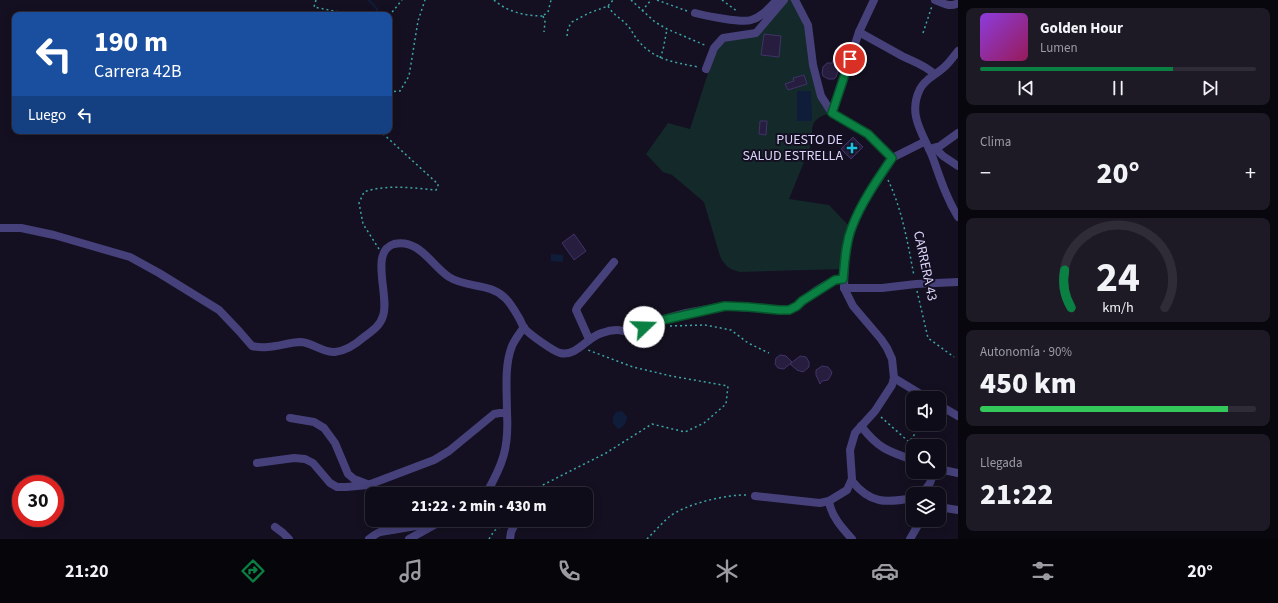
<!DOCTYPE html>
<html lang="es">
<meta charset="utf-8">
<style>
:root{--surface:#0f0c19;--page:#1d1a26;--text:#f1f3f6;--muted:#9b9ba2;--line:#2f2c38;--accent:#0b8043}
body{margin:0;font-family:"Source Sans 3",sans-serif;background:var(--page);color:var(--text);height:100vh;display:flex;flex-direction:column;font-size:15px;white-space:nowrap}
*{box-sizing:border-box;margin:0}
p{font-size:13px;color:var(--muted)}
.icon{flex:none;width:22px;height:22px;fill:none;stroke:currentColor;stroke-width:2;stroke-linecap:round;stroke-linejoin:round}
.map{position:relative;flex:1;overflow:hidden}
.drawer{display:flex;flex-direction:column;gap:8px;padding:8px;background:#08070e;width:320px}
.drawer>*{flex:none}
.banner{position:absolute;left:12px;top:12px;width:380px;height:122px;border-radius:8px;box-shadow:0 2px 10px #0003,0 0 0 1px var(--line);background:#1a4fa0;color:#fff;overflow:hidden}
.tools{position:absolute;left:906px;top:391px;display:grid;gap:8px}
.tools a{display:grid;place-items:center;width:40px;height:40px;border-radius:8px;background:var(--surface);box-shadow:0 2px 10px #0003,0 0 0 1px var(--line);font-size:20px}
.speed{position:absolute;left:12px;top:475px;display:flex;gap:8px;font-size:20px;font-weight:700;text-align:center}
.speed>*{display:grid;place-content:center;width:52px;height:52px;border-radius:50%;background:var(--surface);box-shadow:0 2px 10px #0003,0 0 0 1px var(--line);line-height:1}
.speed .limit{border:6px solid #d22;background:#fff;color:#111}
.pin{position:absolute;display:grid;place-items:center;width:34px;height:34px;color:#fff;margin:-17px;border:2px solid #fff;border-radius:50%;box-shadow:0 1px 4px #0007}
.me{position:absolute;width:44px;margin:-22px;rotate:69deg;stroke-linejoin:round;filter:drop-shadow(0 0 3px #0008)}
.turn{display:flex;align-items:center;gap:14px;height:84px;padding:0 16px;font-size:18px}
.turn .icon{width:52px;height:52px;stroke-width:2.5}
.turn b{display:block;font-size:28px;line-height:34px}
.then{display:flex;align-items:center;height:38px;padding:0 16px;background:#0003;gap:8px;font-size:15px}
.big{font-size:30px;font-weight:800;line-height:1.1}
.drawer .tile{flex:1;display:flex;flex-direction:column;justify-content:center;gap:6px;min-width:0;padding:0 14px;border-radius:8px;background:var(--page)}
.drawer .dial{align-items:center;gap:0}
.dial svg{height:104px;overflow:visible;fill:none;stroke:var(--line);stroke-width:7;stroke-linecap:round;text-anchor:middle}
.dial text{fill:var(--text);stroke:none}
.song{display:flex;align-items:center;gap:12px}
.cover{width:48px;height:48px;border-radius:6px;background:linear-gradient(135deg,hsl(270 70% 55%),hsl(330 70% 35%))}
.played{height:4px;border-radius:2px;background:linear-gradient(90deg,var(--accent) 70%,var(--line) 70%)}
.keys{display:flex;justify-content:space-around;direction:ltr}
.heat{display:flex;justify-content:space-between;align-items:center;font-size:22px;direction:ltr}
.charge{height:6px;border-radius:3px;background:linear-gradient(90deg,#34c759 90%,var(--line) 0)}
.trip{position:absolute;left:365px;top:487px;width:228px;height:40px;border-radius:8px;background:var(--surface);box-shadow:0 2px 10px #0003,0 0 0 1px var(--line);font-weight:800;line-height:40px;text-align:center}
.tabs{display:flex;height:64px;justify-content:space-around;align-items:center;background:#06050a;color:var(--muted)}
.tabs .icon{width:28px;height:28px}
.tabs .selected{color:var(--accent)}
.tabs b{font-size:18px;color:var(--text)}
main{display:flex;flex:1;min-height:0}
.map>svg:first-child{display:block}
.green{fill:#14292a}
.water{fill:#0f1d3a}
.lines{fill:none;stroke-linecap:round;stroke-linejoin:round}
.stream{stroke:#0f1d3a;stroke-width:2}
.building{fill:#271e3f;stroke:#403368}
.path{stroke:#3da6a5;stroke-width:1.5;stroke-dasharray:2 3;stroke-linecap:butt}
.minor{stroke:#46417a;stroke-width:8}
.route-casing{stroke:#07532c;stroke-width:10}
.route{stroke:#0b8043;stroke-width:7}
.poi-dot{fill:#1bc2e0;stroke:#141021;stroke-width:1.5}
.labels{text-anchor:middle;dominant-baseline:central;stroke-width:4;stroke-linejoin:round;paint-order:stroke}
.poi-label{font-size:14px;fill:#dbd5fa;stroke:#141021;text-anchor:end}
.street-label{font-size:14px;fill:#dbd5fa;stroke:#141021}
</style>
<main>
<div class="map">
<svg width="958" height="539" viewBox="0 0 958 539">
<rect width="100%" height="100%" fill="#141021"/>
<path class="green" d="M784,0H795L808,25L821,96L832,113C817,116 809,122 813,140L789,199L829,205L851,228L844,269L740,272C730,270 724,265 720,256L704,202L672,175L663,172L646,154L668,123L690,129L709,70L706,69L723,38L756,33Z"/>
<g class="water">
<polygon points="797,91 811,91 812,121 797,121"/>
<polygon points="551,254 563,255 563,262 551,261"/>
<path d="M622,411L627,417C626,424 624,427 618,429L613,423V417L616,412Z"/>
</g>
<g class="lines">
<polyline class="stream" points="369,0 377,9 378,15"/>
</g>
<g class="building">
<polygon points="764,34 781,36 779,57 761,55"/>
<polygon points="839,52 844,56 843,62 837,66 838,71 836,77 834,79 828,79 823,76 822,73 823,67 827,63 832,63 835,54"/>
<polygon points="804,75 807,84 788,90 785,84 794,81 793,78"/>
<polygon points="760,121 767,121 766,135 759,134"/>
<polygon points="853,137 863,147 851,159 841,149"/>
<polygon points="574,234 586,251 574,260 562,243"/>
<polygon points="780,355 786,356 792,362 784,369 778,368 775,364 776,358"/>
<polygon points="800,356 806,357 809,362 809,367 803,372 797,370 790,364"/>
<polygon points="822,366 828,367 832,372 831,375 828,380 822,381 820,384 816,375 816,370"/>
</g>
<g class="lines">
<g class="path">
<polyline points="316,0 314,7 354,15"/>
<path d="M494,0C507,12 526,16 543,16"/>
<polyline points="631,0 655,22 667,29 707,46"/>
<polyline points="657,0 687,11"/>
<polyline points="722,0 738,12"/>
<path d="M608,6C613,15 621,18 627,25C631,29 633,34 636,38C653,60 673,62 698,67"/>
<polyline points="642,11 651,0"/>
<polyline points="544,15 548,12 551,0"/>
<polyline points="389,16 402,0"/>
<polyline points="543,16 545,22 544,32"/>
<polyline points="923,33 932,6"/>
<polyline points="567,36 568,28 572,22 589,13 608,6 613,0"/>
<polyline points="660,58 663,50 667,29"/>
<polyline points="389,92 400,91 409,76 418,21 425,0"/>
<path d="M888,180C902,209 908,244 914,276"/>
<path d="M379,249L363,224L359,203L364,192C386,184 413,188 436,190L438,187V184L380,131"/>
<polyline points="917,291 928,338 954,357"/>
<polyline points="670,326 705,325 731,330 748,343 769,353"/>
<polyline points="881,417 909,442 922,424"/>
<polyline points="525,494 606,453 652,424 685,432 704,423 726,404 728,386 671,376 633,367 588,350"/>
<polyline points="489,539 494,531 508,521"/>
<path d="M647,539C654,532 661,524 669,517C685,504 727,494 748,495"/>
</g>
<g class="minor">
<polyline points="795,0 808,25 813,65 821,96 832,113 868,134 892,158"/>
<path d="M935,0C943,3 950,8 958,3"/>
<path d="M695,13C706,16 742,23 751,20C762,17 769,8 777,0"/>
<path d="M859,32C873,40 888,48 902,56C914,62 925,65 934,74"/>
<path d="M958,51C953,57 949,64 942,69C934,76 925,79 920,89C906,117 926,137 934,161C941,181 947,199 958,217"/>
<polyline points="706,69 714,48 723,38 756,33 784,0"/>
<polyline points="832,113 859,32 874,0"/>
<polyline points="935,148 943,156 958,166"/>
<polyline points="929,149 940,146 958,133"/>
<path d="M0,228H21L54,235L130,257L159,273L219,310L239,331L252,346C268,350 284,343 300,342C312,342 323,353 335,352C346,351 356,344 364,337C372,331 380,326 383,316C390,297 369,251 394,244C419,238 432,266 449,277C466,288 489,283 504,297C510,302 515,311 519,318C521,321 522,325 524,328C529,334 553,351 560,353C577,357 588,336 602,333C607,331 612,330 617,330C622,330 630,333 635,332C642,330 648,324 655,322C675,315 703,309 724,307C728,306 733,307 738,307C747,308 755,307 764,308C772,309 782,312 790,310C795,308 798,305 802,302C813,292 829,281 843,279"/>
<polyline points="844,288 882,288 916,284 958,282"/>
<polyline points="589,339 576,310 578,306 614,262"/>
<polyline points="894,378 927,398"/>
<polyline points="939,405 958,416"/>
<polyline points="290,418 314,422 324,428 335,443 348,474 354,479 367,484"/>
<path d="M861,426C878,448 887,451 913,460"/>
<path d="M257,463L294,458L305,459L313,463L330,483L337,487H346L368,485L434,460L449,451L494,414L500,413H507C507,392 504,366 512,346C515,339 520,333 524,327"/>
<polyline points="939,469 958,473"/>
<path d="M852,481C870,504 886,503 913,498"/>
<path d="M486,494C503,464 509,448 507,413"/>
<polyline points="922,494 930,483 934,472"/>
<polyline points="755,496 820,503 829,501 847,490 852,479 850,450 855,433 875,411 892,385 894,378 892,359 887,348 881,339 853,306 844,288 845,253 851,228 862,205 892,158 924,142"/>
<path d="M829,501C831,516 842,528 852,539"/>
<polyline points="939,507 958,510"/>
<polyline points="275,527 283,533 289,539"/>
<polyline points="369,539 376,534 380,532 440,522"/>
<polyline points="409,539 436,524"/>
<polyline points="510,539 511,532 517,520"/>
<polyline points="910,539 921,520"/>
</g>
</g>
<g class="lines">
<g class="route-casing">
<path id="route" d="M644,327L654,322L725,306L748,307L779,310H789L797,306L802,301L835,280L843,279C845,262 845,244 852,227C861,203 877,180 892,158L868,134L832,113L850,59"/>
</g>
<use href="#route" class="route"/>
</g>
<path class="poi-dot" d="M850 142h4v4h4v4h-4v4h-4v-4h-4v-4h4z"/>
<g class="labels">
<g class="poi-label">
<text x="843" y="140">PUESTO DE<tspan x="843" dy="16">SALUD ESTRELLA</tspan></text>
</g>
<g class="street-label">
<text transform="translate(925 266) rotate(78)">CARRERA 43</text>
</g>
</g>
</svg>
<div class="tools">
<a><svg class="icon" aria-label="sound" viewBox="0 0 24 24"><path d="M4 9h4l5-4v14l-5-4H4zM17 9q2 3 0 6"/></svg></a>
<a><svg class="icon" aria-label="search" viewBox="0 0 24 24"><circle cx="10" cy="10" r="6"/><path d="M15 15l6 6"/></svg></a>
<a><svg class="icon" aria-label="layers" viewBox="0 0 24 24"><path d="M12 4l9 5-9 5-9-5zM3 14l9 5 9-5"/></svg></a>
</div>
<div class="speed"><div class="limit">30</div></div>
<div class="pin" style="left:850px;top:59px;background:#d93025"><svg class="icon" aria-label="arrive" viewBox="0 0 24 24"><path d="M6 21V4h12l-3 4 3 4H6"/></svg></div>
<svg class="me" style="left:644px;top:327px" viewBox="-20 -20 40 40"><circle r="19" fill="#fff"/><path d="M0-13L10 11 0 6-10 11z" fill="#0b8043"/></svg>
<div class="trip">21:22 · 2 min · 430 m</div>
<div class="banner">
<div class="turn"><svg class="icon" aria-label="left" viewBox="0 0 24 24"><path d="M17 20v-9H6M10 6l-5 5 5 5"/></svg><div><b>190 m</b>Carrera 42B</div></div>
<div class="then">Luego<svg class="icon" aria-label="left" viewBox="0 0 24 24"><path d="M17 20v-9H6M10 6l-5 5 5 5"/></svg></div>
</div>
</div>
<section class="drawer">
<div class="tile">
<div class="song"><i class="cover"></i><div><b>Golden Hour</b><p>Lumen</p></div></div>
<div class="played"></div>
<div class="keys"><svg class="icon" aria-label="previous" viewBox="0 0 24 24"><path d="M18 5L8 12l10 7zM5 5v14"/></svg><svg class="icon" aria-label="pause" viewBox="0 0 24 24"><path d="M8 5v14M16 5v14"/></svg><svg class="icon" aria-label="next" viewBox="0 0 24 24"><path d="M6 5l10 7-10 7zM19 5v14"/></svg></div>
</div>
<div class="tile"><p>Clima</p>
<div class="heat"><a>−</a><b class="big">20°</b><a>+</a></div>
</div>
<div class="tile dial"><svg viewBox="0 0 100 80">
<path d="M14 69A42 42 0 1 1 86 69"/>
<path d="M14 69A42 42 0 0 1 9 40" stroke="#0b8043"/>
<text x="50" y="56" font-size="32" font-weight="700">24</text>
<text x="50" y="72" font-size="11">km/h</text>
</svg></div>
<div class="tile"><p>Autonomía · 90%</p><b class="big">450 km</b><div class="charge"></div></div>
<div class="tile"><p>Llegada</p><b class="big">21:22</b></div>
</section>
</main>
<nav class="tabs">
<b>21:20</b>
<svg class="icon selected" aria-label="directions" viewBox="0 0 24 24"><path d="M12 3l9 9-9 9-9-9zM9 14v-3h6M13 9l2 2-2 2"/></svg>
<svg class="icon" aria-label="music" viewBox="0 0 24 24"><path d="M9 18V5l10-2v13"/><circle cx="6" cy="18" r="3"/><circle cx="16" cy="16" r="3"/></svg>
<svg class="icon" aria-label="phone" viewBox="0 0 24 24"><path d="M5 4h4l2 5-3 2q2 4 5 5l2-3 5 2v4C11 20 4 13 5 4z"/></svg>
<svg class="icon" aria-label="climate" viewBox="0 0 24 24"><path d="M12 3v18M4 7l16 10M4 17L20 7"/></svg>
<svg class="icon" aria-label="car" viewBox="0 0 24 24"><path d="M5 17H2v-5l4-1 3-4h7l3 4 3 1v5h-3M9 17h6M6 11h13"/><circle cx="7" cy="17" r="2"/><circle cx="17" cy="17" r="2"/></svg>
<svg class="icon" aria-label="filters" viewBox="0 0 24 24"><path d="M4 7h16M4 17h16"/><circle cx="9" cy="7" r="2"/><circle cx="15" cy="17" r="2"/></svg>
<b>20°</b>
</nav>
